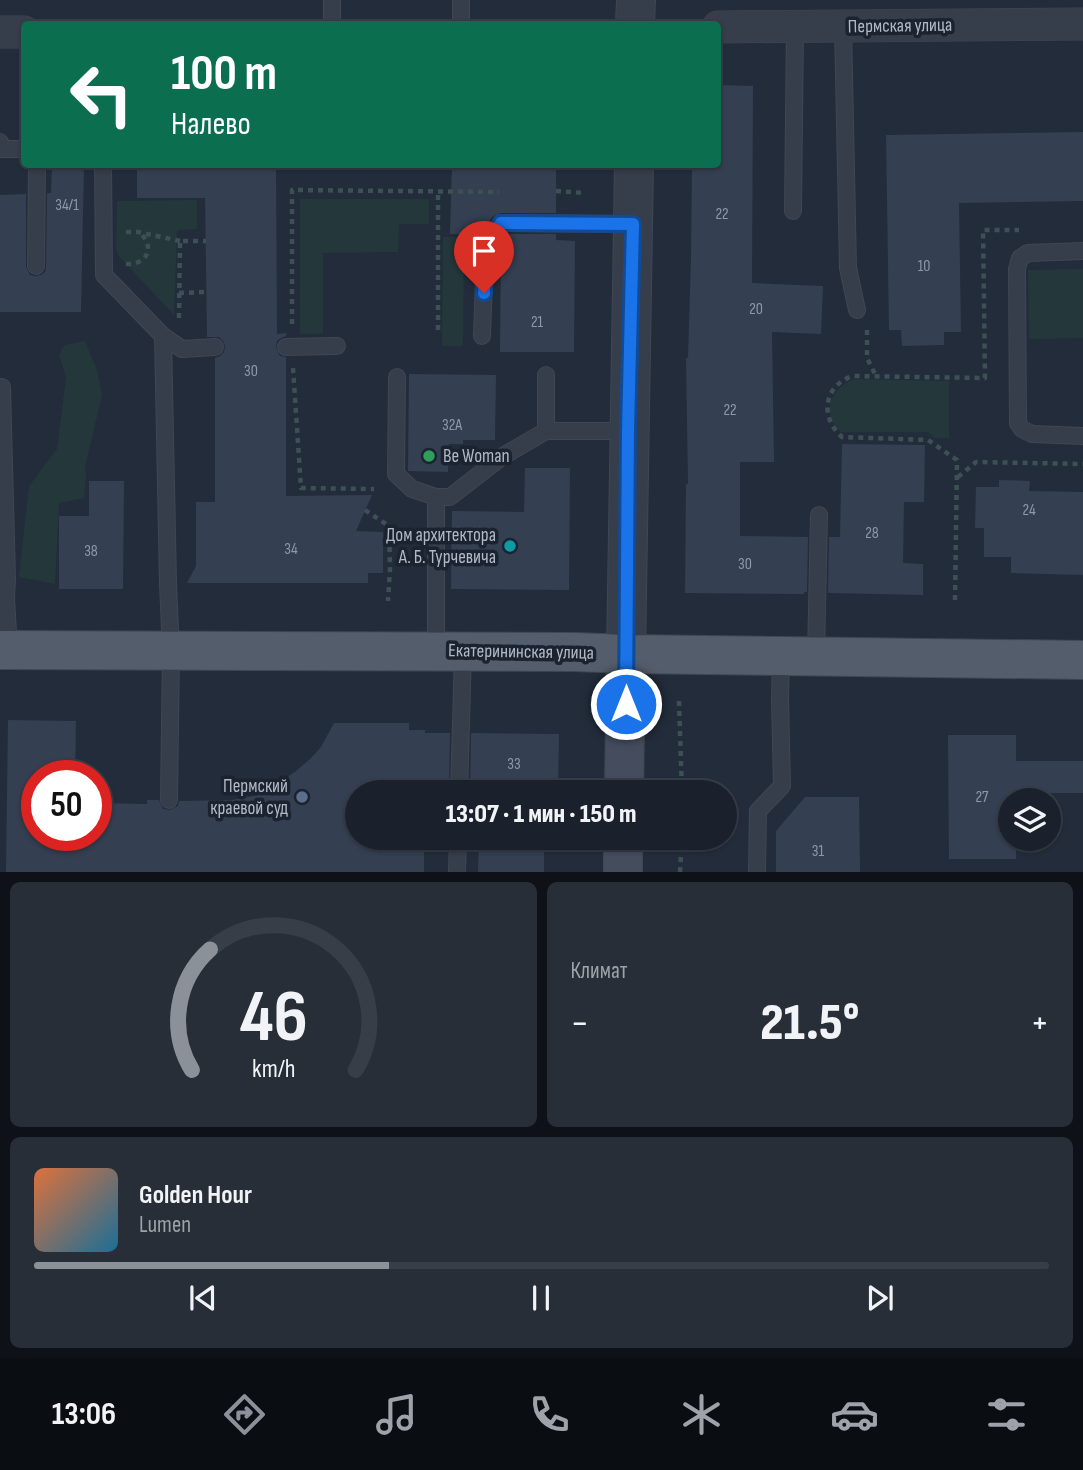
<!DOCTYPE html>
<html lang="ru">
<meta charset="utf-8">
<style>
:root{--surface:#1a212c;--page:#272e38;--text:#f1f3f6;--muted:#9fa3a9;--line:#383e48;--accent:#8c9099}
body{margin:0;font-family:"Sofia Sans Condensed",sans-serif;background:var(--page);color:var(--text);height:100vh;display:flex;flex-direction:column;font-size:26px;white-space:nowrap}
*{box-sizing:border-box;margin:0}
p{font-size:23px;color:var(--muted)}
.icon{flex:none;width:38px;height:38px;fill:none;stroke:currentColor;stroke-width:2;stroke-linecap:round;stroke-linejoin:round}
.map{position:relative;height:872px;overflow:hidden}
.panel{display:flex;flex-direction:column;gap:10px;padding:10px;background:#0e1218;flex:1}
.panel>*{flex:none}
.guide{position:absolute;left:21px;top:21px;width:700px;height:147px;border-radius:7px;box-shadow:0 2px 5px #0004,0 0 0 2px var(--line);background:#0b6e4f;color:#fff;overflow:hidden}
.controls{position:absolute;left:998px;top:788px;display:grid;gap:14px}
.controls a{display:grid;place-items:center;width:63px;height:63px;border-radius:50%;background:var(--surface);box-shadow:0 2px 5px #0004,0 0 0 2px var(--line);font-size:35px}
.speed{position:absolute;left:21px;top:760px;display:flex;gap:14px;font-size:35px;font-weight:700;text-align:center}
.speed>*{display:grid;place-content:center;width:91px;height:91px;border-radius:50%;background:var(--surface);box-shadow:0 2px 5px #0004,0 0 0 2px var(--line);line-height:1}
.speed .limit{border:10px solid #d22;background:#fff;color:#111}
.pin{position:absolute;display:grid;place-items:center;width:60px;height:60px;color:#fff;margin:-72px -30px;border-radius:50% 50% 50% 0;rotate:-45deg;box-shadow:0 0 7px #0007}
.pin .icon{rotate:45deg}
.me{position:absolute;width:77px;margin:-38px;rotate:0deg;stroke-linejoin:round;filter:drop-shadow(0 0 5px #0008)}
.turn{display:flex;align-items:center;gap:24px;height:147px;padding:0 35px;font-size:32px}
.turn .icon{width:91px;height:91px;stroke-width:2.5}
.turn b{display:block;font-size:49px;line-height:60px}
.big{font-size:52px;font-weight:800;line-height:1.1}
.panel .widget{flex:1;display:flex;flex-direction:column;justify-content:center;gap:10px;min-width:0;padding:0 24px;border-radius:10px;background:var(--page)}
.panel .dial{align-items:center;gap:0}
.dial svg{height:182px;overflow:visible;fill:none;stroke:var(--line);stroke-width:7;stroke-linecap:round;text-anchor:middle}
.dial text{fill:var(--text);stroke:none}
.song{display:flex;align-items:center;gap:21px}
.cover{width:84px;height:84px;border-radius:10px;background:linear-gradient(135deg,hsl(20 70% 55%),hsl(200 70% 35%))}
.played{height:7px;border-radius:4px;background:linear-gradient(90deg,var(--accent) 35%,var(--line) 35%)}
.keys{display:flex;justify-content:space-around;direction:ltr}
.heat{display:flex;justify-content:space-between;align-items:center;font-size:38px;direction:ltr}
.panel .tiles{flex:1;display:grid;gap:10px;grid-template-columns:1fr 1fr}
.widget:last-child{grid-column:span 2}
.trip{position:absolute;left:345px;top:780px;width:392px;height:70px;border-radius:35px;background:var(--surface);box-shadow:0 2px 5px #0004,0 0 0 2px var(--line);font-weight:800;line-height:70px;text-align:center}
.menu{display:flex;height:112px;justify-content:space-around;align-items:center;background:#0a0d12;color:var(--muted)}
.menu .icon{width:49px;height:49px}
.menu .current{color:var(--accent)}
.menu b{font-size:32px;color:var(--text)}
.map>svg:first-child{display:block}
.green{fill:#24383c}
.building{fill:#343f52}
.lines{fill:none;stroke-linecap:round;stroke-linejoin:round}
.service-casing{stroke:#3f4754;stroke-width:18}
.minor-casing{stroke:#3f4754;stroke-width:33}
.tertiary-casing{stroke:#3f4754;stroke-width:40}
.secondary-casing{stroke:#3f4754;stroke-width:40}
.primary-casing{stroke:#3f4754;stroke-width:40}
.path{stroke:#3d5154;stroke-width:4.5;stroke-dasharray:5 5;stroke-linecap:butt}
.service{stroke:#363e4b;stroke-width:16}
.minor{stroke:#363e4b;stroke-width:32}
.tertiary{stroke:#363e4b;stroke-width:38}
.secondary{stroke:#444c5e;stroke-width:38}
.primary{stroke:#545d6c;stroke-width:38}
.route-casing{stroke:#114b97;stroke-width:18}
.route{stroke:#1a73e8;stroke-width:12}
.leisure-dot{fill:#2e9e5b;stroke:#1b2330;stroke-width:2.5}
.culture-dot{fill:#0f9aa8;stroke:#1b2330;stroke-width:2.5}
.service-dot{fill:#5c6f8a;stroke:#1b2330;stroke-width:2.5}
.labels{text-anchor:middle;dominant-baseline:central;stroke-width:7;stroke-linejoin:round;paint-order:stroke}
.number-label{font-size:16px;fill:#9098a8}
.street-label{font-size:19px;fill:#b1b9c7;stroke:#1b2330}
.poi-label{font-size:19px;fill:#b1b9c7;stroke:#1b2330;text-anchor:end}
</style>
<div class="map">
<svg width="1083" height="872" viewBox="0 0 1083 872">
<rect width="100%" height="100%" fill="#222c3b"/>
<g class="green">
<polygon points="300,199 429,199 429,224 399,224 398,252 323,253 323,334 300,334"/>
<polygon points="197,200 197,229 177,230 174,315 119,256 116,248 117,201"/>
<polygon points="443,237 464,237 463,346 442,346"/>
<polygon points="1083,269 1083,338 1029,339 1028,270"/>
<polygon points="85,341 97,370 102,395 85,467 86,477 84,498 59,503 55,584 19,577 29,486 57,449 66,377 59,355 64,345"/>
<path d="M854,379L949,381V438H935L928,432H841C820,414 831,388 854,379Z"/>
</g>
<g class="building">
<polygon points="718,85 753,86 752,283 823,286 821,334 772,332 774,462 740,462 740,536 808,537 807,592 804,592 804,594 685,593 686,484 688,484 686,358 688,358 691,257 692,164 718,164"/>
<polygon points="1083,132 1083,201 959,203 961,332 944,332 944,345 902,346 901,330 889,330 886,135"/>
<polygon points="52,164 84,164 81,312 0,312 0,195 26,194 26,267 30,275 35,276 41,275 45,272 46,266 47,193 51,193"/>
<polygon points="137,164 276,164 277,334 286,333 286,336 281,338 277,341 276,348 280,356 286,357 286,496 372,495 356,531 383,532 383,573 368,573 368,583 187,583 196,566 196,502 215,502 215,358 220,356 224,352 225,346 223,341 219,337 207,337 205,198 137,198"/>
<polygon points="452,164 556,164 556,213 500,213 492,217 482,235 450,234"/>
<polygon points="507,234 556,234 556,240 575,241 574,352 500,352 501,243"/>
<polygon points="409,374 496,375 495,440 463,440 463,444 449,444 448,472 408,471"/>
<polygon points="842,444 925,445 924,502 904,502 903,563 923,564 923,595 828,593 829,537 840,537"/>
<polygon points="525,468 570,468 569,590 451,589 452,511 524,512"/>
<polygon points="999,480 1030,481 1029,491 1083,492 1083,575 1011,573 1011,557 984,557 984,528 975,528 976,487 999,487"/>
<polygon points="89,481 124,481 123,589 59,589 59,516 89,516"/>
<polygon points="8,720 76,721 75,775 37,775 37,835 96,835 96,803 147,804 147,800 159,800 163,809 170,810 178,806 179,801 232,800 258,795 295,772 311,758 321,747 334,723 409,723 409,730 425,730 425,733 450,733 449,793 357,793 357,838 424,838 424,872 6,872"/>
<polygon points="471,733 559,734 558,793 470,793"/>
<polygon points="948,735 1016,735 1016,761 1083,761 1083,793 1016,793 1016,800 1010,800 1010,838 1016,838 1016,859 949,859"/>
<polygon points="805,797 859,797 860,872 776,872 776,831"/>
<polygon points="479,838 544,838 544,872 478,872"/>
</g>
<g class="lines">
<g class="service-casing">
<g id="service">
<polyline points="332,24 332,0"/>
<polyline points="461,24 461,0"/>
<polyline points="843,26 848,268 857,310"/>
<polyline points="0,142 0,149 24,149"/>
<polyline points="103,164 104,275 163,336 168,584 171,651 169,800"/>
<polyline points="793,211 795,27"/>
<polyline points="1083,251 1028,253 1020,258 1017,269 1018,423 1022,429 1032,434 1083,436"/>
<polyline points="36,266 37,164"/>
<polyline points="163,336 182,349 215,347"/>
<polyline points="482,336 485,250 501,223 633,224"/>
<polyline points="286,347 337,346"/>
<polyline points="397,377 396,474 412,489 436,497"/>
<polyline points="0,387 2,387 7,579 6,598 9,650"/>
<polyline points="546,431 546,375"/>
<polyline points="436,651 436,497 450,497 503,456 546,431 628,431"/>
<polyline points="816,656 819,515"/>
<polyline points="459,793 463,652"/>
<polyline points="457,872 458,838"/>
<polyline points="757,872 758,811 782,786 780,699 781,656"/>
</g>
</g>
<g class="minor-casing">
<g id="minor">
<polyline points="718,27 1083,24"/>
<polyline points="0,32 24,32"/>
</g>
</g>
<g class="tertiary-casing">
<g id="tertiary">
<polyline points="635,24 636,0"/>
<polyline points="626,654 634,164"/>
</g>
</g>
<g class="secondary-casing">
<g id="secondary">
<polyline points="624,793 626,654"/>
<polyline points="623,872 623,838"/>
</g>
</g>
<g class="primary-casing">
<polyline id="primary" points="0,650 575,652 626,654 1083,660"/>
</g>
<g class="path">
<polyline points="556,191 585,193"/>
<polyline points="126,232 138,232 180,241"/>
<path d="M126,264C146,265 155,249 142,235"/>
<polyline points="179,293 206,292"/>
<polyline points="179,318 180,241 206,241"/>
<polyline points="292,324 292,190 499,192"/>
<polyline points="438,330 438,191"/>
<polyline points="867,330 867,358 876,376"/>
<polyline points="293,368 301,488 374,489"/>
<polyline points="958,477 976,462 1083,464"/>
<polyline points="365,510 389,526 390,569 388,601"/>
<path d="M955,600L957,460L928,440L842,437C819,417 824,385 853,376L985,378L983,230H1019"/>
<polyline points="679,701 682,793"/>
<polyline points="680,872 682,838"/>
</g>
<use href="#service" class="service"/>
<use href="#minor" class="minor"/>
<use href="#tertiary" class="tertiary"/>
<use href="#secondary" class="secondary"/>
<use href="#primary" class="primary"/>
</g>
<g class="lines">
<g class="route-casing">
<polyline id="route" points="484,293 485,250 501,223 633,224 628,431 626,704"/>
</g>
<use href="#route" class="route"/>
</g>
<circle class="leisure-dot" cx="429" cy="456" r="7"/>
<circle class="culture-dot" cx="510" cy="546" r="7"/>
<circle class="service-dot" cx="302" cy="797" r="7"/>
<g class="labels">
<g class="number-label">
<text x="67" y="205">34/1</text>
<text x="722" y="214">22</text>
<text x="924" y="266">10</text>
<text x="756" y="309">20</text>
<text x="537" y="322">21</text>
<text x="251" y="371">30</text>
<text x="730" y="410">22</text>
<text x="452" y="425">32А</text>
<text x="1029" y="510">24</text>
<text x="872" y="533">28</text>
<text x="291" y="549">34</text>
<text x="91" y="551">38</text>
<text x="745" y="564">30</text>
<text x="514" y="764">33</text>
<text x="982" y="797">27</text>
<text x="818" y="851">31</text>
</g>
<g class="street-label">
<text transform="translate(900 26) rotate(-1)">Пермская улица</text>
<text transform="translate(521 652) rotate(1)">Екатерининская улица</text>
</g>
<g class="poi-label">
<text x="443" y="456" text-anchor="start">Be Woman</text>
<text x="496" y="535">Дом архитектора<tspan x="496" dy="22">А. Б. Турчевича</tspan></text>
<text x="288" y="786">Пермский<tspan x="288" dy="22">краевой суд</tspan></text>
</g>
</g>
</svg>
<div class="controls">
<a><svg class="icon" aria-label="layers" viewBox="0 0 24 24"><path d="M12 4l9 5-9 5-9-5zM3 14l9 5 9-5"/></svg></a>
</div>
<div class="speed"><div class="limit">50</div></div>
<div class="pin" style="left:484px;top:293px;background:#d93025"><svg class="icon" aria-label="arrive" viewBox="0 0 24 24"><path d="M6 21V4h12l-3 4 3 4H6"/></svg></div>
<svg class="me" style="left:626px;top:704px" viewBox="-20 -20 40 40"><circle r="17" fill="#1a73e8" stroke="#fff" stroke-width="3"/><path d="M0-11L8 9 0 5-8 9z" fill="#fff"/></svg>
<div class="trip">13:07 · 1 мин · 150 m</div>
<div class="guide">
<div class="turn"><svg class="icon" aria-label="left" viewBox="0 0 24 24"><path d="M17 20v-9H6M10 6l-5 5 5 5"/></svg><div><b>100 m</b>Налево</div></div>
</div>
</div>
<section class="panel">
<div class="tiles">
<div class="widget dial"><svg viewBox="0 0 100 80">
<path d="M14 69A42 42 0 1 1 86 69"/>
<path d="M14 69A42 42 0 0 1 22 16" stroke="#8c9099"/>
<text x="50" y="56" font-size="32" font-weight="700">46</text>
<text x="50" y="72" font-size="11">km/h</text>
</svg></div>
<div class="widget"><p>Климат</p>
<div class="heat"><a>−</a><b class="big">21.5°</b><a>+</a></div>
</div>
<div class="widget">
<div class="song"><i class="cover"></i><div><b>Golden Hour</b><p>Lumen</p></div></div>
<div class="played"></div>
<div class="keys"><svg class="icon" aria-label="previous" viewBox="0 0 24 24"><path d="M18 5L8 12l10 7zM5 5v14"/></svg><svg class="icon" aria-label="pause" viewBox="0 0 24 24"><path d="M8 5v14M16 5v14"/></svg><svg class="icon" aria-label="next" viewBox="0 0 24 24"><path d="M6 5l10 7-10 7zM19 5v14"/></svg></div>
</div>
</div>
</section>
<nav class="menu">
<b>13:06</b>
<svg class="icon current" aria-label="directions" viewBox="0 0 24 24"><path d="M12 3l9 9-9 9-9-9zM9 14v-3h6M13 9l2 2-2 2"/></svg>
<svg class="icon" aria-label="music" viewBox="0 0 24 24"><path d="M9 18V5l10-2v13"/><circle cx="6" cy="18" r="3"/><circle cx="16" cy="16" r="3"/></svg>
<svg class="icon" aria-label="phone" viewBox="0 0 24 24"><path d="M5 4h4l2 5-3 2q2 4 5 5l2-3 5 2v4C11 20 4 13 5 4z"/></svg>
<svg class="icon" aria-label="climate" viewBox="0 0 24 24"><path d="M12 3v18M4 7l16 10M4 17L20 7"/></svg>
<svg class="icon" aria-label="car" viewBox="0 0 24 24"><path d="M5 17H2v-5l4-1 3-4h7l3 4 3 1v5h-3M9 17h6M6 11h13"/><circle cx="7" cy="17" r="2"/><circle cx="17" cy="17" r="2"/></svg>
<svg class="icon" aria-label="filters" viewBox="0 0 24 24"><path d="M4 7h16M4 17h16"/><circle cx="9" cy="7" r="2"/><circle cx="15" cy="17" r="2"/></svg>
</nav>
